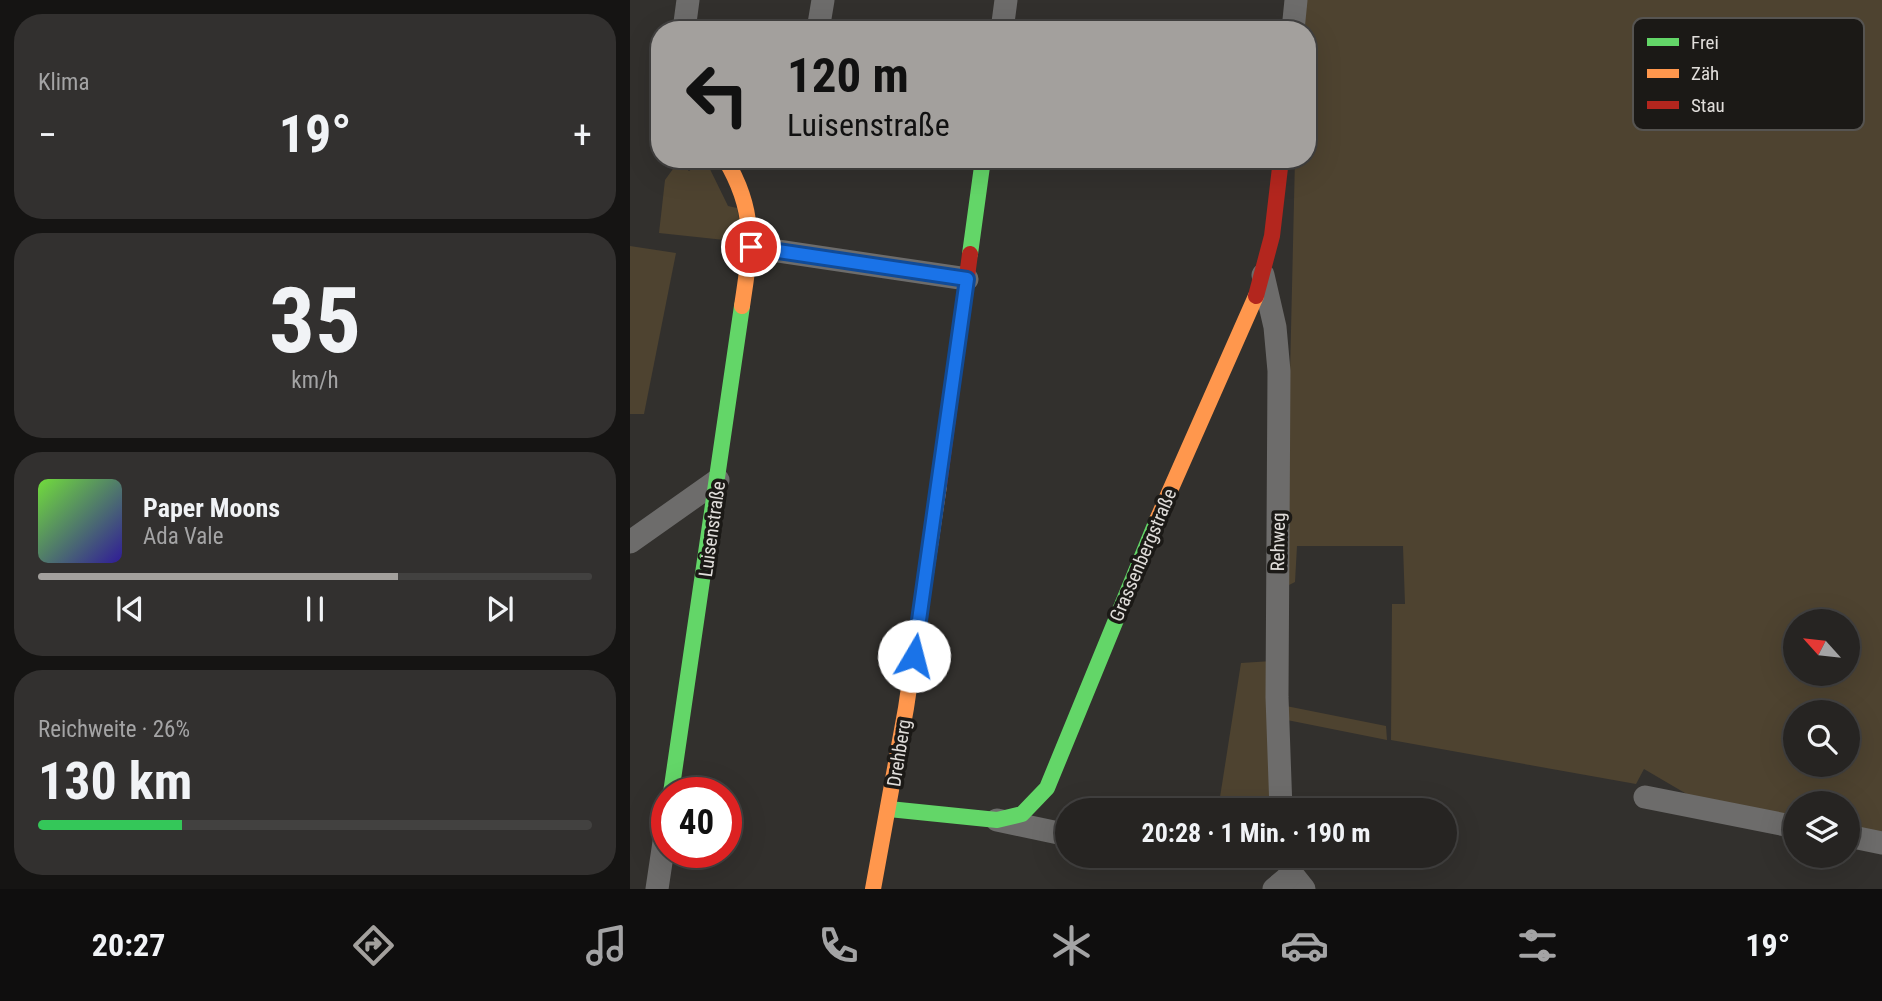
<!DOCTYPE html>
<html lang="de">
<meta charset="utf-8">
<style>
:root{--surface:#262422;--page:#32302f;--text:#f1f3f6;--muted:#a4a4a5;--line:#424140;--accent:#a3a09d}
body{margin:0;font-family:"Roboto Condensed",sans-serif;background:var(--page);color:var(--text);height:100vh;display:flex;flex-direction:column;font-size:26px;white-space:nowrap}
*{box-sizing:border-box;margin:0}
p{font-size:23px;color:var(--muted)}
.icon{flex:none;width:38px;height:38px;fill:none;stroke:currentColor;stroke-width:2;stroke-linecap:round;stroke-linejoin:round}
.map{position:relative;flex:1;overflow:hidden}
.sheet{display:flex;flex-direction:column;gap:14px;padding:14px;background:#151413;width:630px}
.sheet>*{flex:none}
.top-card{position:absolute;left:21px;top:21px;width:665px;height:147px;border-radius:28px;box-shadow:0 7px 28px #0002,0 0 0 2px var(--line);background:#a3a09d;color:#111;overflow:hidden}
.needle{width:46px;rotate:297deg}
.buttons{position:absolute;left:1153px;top:609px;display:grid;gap:14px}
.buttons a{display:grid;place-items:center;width:77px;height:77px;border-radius:50%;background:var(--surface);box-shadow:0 7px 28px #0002,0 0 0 2px var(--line);font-size:35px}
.speed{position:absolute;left:21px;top:777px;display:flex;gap:14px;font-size:35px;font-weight:700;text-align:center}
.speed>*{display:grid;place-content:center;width:91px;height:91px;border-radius:50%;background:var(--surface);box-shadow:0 7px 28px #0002,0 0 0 2px var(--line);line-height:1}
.speed .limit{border:10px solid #d22;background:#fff;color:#111}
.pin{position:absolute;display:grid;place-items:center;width:60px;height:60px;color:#fff;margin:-30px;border:4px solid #fff;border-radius:50%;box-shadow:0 2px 7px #0007}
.me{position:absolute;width:77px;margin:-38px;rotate:8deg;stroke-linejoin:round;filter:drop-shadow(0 0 5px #0008)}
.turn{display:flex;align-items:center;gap:24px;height:147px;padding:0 21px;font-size:32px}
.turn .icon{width:91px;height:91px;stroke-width:2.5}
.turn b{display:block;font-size:49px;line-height:60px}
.big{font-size:52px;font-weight:700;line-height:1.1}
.sheet .card{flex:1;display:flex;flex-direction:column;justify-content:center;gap:10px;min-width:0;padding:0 24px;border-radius:28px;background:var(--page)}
.sheet .dial{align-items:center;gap:0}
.dial b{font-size:91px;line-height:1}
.song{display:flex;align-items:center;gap:21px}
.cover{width:84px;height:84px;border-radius:10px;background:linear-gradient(135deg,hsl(100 70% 55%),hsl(250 70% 35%))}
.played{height:7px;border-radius:4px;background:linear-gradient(90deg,var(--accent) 65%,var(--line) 65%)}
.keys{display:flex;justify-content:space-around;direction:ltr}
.heat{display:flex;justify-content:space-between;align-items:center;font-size:38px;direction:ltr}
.charge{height:10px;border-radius:5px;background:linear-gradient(90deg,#34c759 26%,var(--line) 0)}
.trip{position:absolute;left:425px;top:798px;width:402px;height:70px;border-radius:35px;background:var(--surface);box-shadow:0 7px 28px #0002,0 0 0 2px var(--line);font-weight:700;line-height:70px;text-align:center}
.tabs{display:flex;height:112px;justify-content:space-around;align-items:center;background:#0f0e0e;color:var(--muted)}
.tabs .icon{width:49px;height:49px}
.tabs .active{color:var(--accent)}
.tabs b{font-size:32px;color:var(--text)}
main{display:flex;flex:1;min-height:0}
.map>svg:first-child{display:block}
.green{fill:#4e4330;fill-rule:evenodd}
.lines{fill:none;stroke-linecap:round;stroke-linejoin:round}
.street{stroke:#6d6c6b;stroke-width:23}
.fast{stroke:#63d668;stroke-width:16}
.slow{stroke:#ff974d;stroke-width:16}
.jam{stroke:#b3261e;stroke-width:16}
.route-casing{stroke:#114b97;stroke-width:18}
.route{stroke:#1a73e8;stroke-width:12}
.labels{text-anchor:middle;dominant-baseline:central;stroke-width:7;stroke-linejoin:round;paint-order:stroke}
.street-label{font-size:19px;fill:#e0ddda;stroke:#1b1916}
.key{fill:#1b1916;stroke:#565451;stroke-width:2}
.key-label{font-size:19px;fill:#e0ddda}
</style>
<main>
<section class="sheet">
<div class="card"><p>Klima</p>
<div class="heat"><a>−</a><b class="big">19°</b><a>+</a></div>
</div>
<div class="card dial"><b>35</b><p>km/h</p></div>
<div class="card">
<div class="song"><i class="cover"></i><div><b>Paper Moons</b><p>Ada Vale</p></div></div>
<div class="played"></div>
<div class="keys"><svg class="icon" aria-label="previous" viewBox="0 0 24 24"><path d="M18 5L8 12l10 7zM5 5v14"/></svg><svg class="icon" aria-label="pause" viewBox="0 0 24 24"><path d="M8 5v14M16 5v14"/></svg><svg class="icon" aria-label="next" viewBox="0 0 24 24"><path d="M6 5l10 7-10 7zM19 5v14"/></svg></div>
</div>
<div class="card"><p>Reichweite · 26%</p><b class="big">130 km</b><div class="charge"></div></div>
</section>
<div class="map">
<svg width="1252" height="889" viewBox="0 0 1252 889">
<rect width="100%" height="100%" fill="#32302d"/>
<g class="green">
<path d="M669,0H1252V836L1218,830V803H1166L1165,820L1072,803L1014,769L1006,784L761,740L762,604H775L773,546H667L665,582L655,587L665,159H677V30H668ZM1166,621H1218V674H1166ZM1166,712H1218V765H1166Z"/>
<polygon points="75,159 98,206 107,208 112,234 104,241 29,233 35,180 48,162 59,171"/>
<polygon points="0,246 46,253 14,414 0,414"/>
<polygon points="642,661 644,810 588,810 611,663"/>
<polygon points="656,706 756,726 757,740 657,720"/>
</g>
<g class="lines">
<g class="street">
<polyline points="54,30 58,0"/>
<polyline points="188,30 193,0"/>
<polyline points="372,30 376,0"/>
<polyline points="663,30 666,0"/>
<polyline points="121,247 337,279"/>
<polyline points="633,275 645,327 649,371 647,697 651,810"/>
<polyline points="0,542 88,480"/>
<polyline points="1015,797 1166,827"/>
<polyline points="367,820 438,835"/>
<polyline points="1218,836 1252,843"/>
<polyline points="656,856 662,874 674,889"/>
<polyline points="27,889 37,822"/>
<polyline points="644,889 662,874"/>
</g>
<g class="fast">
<polyline points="340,254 353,159"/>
<polyline points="41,793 112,306"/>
<polyline points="259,809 367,820 392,814 417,788 527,520"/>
</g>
<g class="slow">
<path d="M95,159C127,212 121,247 112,306"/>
<polyline points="527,520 626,296"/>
<polyline points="243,889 276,708 309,485"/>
</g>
<g class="jam">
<polyline points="626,296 642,236 651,159"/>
<polyline points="309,485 340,254"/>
</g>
</g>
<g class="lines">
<g class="route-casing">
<polyline id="route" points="121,247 337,279 284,656"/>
</g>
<use href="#route" class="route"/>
</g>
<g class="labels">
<g class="street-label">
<text transform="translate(82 529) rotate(-82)">Luisenstraße</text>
<text transform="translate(648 542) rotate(-89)">Rehweg</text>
<text transform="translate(513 555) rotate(-67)">Grassenbergstraße</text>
<text transform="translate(269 753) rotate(-81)">Drehberg</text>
</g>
</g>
<rect x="1003" y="18" width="231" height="112" rx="10" class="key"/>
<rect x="1017" y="38" width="32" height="8" fill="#63d668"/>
<rect x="1017" y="69" width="32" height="9" fill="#ff974d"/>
<rect x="1017" y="101" width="32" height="8" fill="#b3261e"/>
<g class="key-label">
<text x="1061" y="49">Frei</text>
<text x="1061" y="80">Zäh</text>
<text x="1061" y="112">Stau</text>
</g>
</svg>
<div class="buttons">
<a><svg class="needle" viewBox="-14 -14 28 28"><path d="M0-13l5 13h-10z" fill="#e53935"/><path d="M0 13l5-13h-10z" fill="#a4a4a5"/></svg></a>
<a><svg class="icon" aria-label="search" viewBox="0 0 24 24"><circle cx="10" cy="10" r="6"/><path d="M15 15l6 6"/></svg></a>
<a><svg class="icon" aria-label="layers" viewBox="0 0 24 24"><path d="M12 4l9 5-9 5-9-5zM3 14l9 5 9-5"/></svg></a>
</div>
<div class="speed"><div class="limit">40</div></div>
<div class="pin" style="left:121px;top:247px;background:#d93025"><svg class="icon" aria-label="arrive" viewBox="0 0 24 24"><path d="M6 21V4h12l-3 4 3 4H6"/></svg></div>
<svg class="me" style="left:284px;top:656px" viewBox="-20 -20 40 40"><circle r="19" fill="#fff"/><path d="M0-13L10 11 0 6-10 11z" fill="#1a73e8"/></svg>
<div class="trip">20:28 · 1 Min. · 190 m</div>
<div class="top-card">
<div class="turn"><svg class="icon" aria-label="left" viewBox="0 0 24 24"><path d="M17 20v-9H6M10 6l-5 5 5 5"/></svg><div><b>120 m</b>Luisenstraße</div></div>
</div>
</div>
</main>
<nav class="tabs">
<b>20:27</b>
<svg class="icon active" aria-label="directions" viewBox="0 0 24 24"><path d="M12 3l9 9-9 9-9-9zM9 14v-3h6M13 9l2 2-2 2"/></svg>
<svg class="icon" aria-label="music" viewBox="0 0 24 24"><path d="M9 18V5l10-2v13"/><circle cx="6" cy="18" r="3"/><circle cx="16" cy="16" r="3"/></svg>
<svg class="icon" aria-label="phone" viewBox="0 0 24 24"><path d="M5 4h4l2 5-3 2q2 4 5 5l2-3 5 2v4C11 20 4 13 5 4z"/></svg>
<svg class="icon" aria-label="climate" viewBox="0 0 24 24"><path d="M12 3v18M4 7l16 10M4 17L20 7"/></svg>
<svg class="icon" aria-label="car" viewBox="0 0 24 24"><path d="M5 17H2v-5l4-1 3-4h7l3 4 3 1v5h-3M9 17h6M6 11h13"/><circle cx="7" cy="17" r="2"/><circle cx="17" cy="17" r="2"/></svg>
<svg class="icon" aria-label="filters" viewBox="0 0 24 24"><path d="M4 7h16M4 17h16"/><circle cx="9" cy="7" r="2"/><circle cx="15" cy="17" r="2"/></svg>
<b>19°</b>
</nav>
